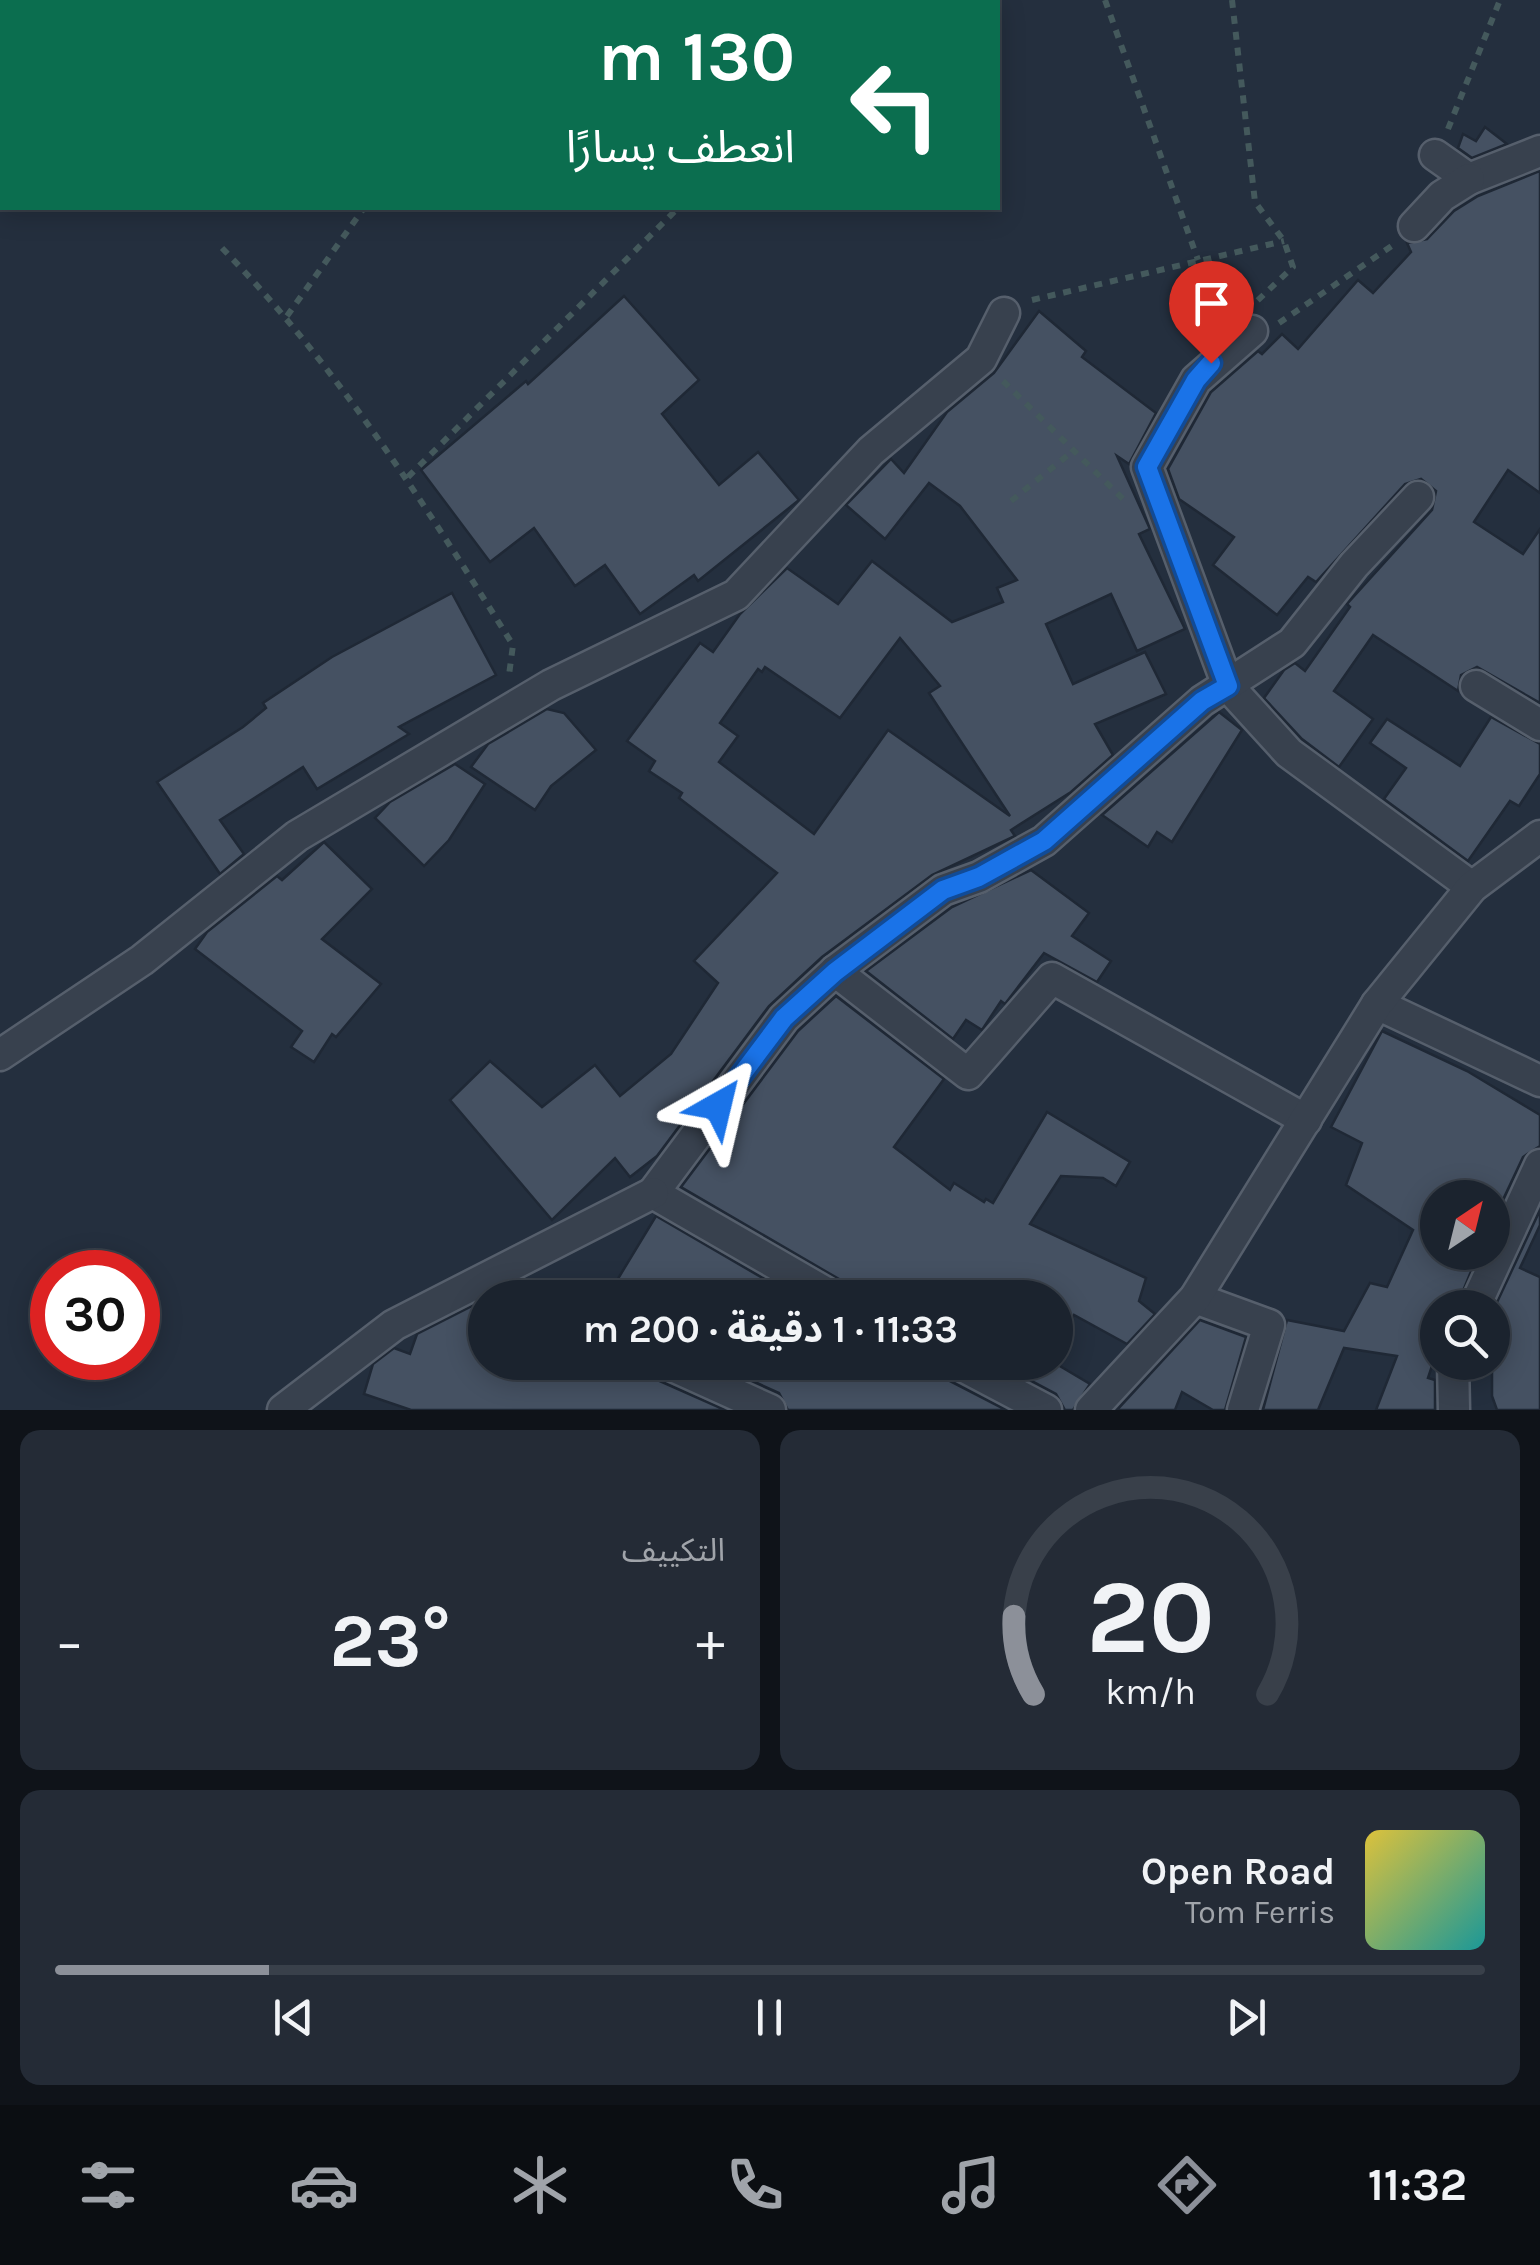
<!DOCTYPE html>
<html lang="ar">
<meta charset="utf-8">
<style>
:root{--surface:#1b232e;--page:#242b36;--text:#f1f3f6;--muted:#a0a4aa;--line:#39404a;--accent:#8c9099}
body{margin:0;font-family:Karla,"Noto Sans Arabic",sans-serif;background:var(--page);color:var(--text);direction:rtl;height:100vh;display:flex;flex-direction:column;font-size:38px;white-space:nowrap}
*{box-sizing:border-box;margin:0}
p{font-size:32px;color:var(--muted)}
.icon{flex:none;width:55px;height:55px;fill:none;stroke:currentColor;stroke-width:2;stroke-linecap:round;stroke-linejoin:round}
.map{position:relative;height:1410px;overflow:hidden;direction:ltr}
.details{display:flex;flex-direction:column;gap:20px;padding:20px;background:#0f1319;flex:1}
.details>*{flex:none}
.guide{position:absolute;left:0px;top:0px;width:1000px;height:210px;box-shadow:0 5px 25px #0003,0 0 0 2px var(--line);direction:rtl;background:#0b6e4f;color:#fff;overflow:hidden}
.needle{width:65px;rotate:35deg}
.fabs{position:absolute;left:1420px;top:1180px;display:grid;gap:20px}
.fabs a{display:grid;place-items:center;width:90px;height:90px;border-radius:50%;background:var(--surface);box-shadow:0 5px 25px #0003,0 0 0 2px var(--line);font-size:50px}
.speed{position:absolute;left:30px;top:1250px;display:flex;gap:20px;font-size:50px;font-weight:700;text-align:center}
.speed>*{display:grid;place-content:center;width:130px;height:130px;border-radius:50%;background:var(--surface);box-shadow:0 5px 25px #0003,0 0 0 2px var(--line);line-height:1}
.speed .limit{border:15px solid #d22;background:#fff;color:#111}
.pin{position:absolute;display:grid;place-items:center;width:85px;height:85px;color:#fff;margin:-102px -42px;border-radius:50% 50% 50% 0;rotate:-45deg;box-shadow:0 0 10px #0007}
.pin .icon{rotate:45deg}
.me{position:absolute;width:110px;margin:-55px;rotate:37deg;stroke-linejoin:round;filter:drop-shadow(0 0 8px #0008)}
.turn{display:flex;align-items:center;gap:35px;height:210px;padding:0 40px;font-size:45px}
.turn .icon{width:130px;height:130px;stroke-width:2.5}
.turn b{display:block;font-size:70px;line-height:85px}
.big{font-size:75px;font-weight:700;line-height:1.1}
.details .widget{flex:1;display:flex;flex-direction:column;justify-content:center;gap:15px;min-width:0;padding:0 35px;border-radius:20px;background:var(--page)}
.details .dial{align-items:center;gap:0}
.dial svg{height:260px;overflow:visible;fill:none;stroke:var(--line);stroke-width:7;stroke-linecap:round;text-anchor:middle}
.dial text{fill:var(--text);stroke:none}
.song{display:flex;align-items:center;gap:30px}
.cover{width:120px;height:120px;border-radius:15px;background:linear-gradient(135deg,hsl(50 70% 55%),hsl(180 70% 35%))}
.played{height:10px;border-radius:5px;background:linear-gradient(90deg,var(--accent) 15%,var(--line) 15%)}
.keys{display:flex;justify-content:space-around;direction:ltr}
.heat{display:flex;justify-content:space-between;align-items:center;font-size:55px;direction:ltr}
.details .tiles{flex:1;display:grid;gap:20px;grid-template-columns:1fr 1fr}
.widget:last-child{grid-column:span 2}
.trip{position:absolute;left:468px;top:1280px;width:605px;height:100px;border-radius:50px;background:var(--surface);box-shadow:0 5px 25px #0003,0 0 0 2px var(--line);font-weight:700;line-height:100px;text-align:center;direction:rtl}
.menu{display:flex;height:160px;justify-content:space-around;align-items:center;background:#0b0e12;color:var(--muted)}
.menu .icon{width:70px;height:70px}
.menu .active{color:var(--accent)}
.menu b{font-size:45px;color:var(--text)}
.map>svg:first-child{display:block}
.building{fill:#455162;stroke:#1f2835;stroke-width:2.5;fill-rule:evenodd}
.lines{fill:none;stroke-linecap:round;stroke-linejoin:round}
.street-casing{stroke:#565f6c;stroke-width:35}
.path{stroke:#44595c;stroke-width:6;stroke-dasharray:8 8;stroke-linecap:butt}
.street{stroke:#38414e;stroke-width:30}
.route-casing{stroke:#114b97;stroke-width:25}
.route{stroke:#1a73e8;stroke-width:18}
</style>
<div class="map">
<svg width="1540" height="1410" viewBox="0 0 1540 1410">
<rect width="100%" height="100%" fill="#242f3e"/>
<g class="building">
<polygon points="1485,127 1507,144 1472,158 1458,148 1463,134 1476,141"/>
<polygon points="1540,171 1540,493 1508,470 1474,522 1523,554 1540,529 1540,703 1477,667 1461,675 1458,691 1373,635 1334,691 1373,719 1339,767 1302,739 1264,698 1284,670 1295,663 1305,671 1350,607 1347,604 1432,510 1436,491 1421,479 1405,484 1316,582 1308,577 1277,615 1213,565 1234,537 1179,499 1168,469 1211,392 1258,351 1262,354 1282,334 1298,349 1358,280 1373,293 1411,252 1407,243 1427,239 1454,211 1478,196"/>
<polygon points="624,296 699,380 662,414 719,485 758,452 799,500 698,581 694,575 640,614 605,565 575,586 534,528 490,562 421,470 526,381 528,384"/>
<path d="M1039,311L1086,351L1082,357L1156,413L1129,464L1117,456L1150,529L1139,534L1185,629L1137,651L1111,594L1046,624L1073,684L1145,652L1166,694L1095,724L1113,755L1071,792L1011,830L1015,836L932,875L822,957L769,1006L657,1156L630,1177L615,1158L552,1220L450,1100L490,1061L542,1107L595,1065L620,1096L671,1054L718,983L694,961L777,873L679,798L682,793L649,771L655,761L627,741L700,643L713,652L740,614L787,568L838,604L872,561L952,622L1003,602L997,588L1017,580L960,506L929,483L885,539L846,505L891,459L904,473L947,412L994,373ZM900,638L940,686L929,693L1010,816L888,730L814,834L719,762L738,736L720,723L758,669L762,672L765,667L840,718Z"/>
<polygon points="452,593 496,675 399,727 409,734 317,789 303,767 220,820 244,854 220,874 157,782 243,727 266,708 263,703 332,657"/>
<polygon points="547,709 564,713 596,750 551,786 535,810 471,767 488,744"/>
<polygon points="1219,712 1242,730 1172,842 1157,832 1148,847 1102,815"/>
<polygon points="1491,717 1540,744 1540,774 1519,806 1510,801 1468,861 1384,799 1406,768 1370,743 1387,719 1460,766"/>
<polygon points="455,764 485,784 449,840 424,866 375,818 390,802"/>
<polygon points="324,842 372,889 322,939 381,984 336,1037 332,1034 314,1062 291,1047 302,1031 195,949 207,932 277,876 282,880"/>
<polygon points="1031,870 1089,913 1072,936 1111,961 1097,982 1044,953 1005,1004 1001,1001 982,1030 966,1020 953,1039 866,971 952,907"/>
<polygon points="836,996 944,1079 894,1147 950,1190 954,1183 984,1202 986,1199 993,1203 1047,1112 1130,1162 1116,1186 1103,1178 1061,1176 1030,1224 1146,1278 1139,1301 1155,1314 1127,1344 1074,1315 1055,1352 1055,1298 854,1298 844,1282 681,1187 798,1031"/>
<polygon points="1382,1031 1467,1071 1540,1115 1540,1146 1523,1157 1492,1223 1492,1198 1438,1198 1438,1252 1479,1252 1456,1308 1438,1308 1438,1348 1428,1378 1435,1380 1435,1410 1376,1410 1397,1356 1344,1348 1318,1410 1263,1410 1287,1320 1344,1331 1370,1283 1387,1287 1413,1230 1346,1185 1362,1143 1331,1127"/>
<polygon points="1540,1210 1540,1225 1520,1268 1540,1277 1540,1410 1497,1410 1492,1396 1492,1313"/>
<polygon points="656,1216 797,1298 630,1298 613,1287"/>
<polygon points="480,1302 485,1304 485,1362 645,1362 655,1379 725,1410 411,1410 364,1394 373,1364 394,1348 410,1354 417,1334"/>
<polygon points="1200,1320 1246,1337 1225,1410 1213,1410 1182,1392 1175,1410 1117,1410"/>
<polygon points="711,1362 764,1362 800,1377 810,1362 936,1362 946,1379 1006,1410 788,1410 779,1393"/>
<polygon points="996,1362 1053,1362 1090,1384 1073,1410 1065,1410 1056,1394"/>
</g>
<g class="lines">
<g class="street-casing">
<g id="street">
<polyline points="1435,155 1469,179 1540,151"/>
<polyline points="1414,226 1442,196 1469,179"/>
<polyline points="1252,331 1196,380 1147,467 1228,686 1289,753 1472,887"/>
<polyline points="1476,686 1540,725"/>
<polyline points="835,971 968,1074 1052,978 1306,1120"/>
<polyline points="1377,1004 1540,1081"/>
<polyline points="0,1055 142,960 297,836 551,685 736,595 871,451 981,359 1004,313"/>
<polyline points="484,1283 517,1298"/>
<polyline points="835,1298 653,1193 784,1018 835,971 943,890 979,877 1044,841 1202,701 1292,643 1354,565 1418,497"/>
<polyline points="1195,1298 1269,1325 1243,1410"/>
<polyline points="1474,1308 1540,1165"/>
<polyline points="664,1362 770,1410"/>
<polyline points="955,1362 1046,1410"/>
<polyline points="1453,1362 1454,1410"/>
<polyline points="283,1410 394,1325 653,1193"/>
<polyline points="1091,1410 1195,1298 1377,1004 1472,887 1540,836"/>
</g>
</g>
<g class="path">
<polyline points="1105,0 1198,260"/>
<polyline points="1232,0 1255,202 1284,241 1293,267 1257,301"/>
<polyline points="484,2 485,0"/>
<polyline points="1448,129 1500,0"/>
<path d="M222,248C338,367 425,505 513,645L509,675"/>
<polyline points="1032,300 1284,241"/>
<polyline points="287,316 364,208"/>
<polyline points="1279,323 1393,245"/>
<polyline points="1003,381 1126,502"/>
<polyline points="408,477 678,208"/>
<polyline points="1011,501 1073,451"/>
</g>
<use href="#street" class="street"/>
</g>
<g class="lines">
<g class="route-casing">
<polyline id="route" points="718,1106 784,1018 835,972 943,890 979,877 1044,841 1202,701 1228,686 1147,467 1196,380 1211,363"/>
</g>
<use href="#route" class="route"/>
</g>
</svg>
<div class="fabs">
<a><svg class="needle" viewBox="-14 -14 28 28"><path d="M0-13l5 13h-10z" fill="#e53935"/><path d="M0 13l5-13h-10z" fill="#a0a4aa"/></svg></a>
<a><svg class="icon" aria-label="search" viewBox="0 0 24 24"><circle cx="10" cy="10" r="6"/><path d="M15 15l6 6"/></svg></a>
</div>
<div class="speed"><div class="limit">30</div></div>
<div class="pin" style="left:1211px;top:363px;background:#d93025"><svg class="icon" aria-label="arrive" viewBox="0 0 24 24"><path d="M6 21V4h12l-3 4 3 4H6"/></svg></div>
<svg class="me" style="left:718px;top:1106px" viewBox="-20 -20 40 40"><path d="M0-17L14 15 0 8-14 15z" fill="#1a73e8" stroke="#fff" stroke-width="4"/></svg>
<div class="trip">11:33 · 1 دقيقة · 200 m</div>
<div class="guide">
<div class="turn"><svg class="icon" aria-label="left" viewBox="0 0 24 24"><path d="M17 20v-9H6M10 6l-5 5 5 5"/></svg><div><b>130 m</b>انعطف يسارًا</div></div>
</div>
</div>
<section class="details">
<div class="tiles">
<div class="widget dial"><svg viewBox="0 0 100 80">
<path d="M14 69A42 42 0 1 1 86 69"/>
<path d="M14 69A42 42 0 0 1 8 45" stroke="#8c9099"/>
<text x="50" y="56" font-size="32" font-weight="700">20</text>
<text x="50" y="72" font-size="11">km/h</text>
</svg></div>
<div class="widget"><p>التكييف</p>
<div class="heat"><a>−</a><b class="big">23°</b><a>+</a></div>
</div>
<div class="widget">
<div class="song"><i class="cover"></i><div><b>Open Road</b><p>Tom Ferris</p></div></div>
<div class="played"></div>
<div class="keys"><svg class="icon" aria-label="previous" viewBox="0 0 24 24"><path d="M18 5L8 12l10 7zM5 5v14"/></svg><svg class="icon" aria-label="pause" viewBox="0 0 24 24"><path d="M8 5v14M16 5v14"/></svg><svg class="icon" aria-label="next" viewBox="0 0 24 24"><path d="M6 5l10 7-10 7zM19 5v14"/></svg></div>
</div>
</div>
</section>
<nav class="menu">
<b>11:32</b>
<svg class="icon active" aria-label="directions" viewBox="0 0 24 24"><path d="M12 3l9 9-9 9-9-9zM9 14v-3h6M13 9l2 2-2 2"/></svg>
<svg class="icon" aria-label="music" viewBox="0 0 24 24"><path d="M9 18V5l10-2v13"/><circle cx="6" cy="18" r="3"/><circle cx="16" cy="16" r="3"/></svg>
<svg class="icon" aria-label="phone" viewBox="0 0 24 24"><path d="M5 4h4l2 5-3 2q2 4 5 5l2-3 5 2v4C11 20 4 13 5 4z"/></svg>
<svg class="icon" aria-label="climate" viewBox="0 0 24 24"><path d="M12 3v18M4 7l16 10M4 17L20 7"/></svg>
<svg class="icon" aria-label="car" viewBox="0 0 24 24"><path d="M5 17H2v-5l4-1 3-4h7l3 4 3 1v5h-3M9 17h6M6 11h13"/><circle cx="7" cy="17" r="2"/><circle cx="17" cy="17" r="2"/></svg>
<svg class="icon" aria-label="filters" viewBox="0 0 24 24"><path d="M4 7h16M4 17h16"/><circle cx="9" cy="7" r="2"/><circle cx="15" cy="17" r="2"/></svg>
</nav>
